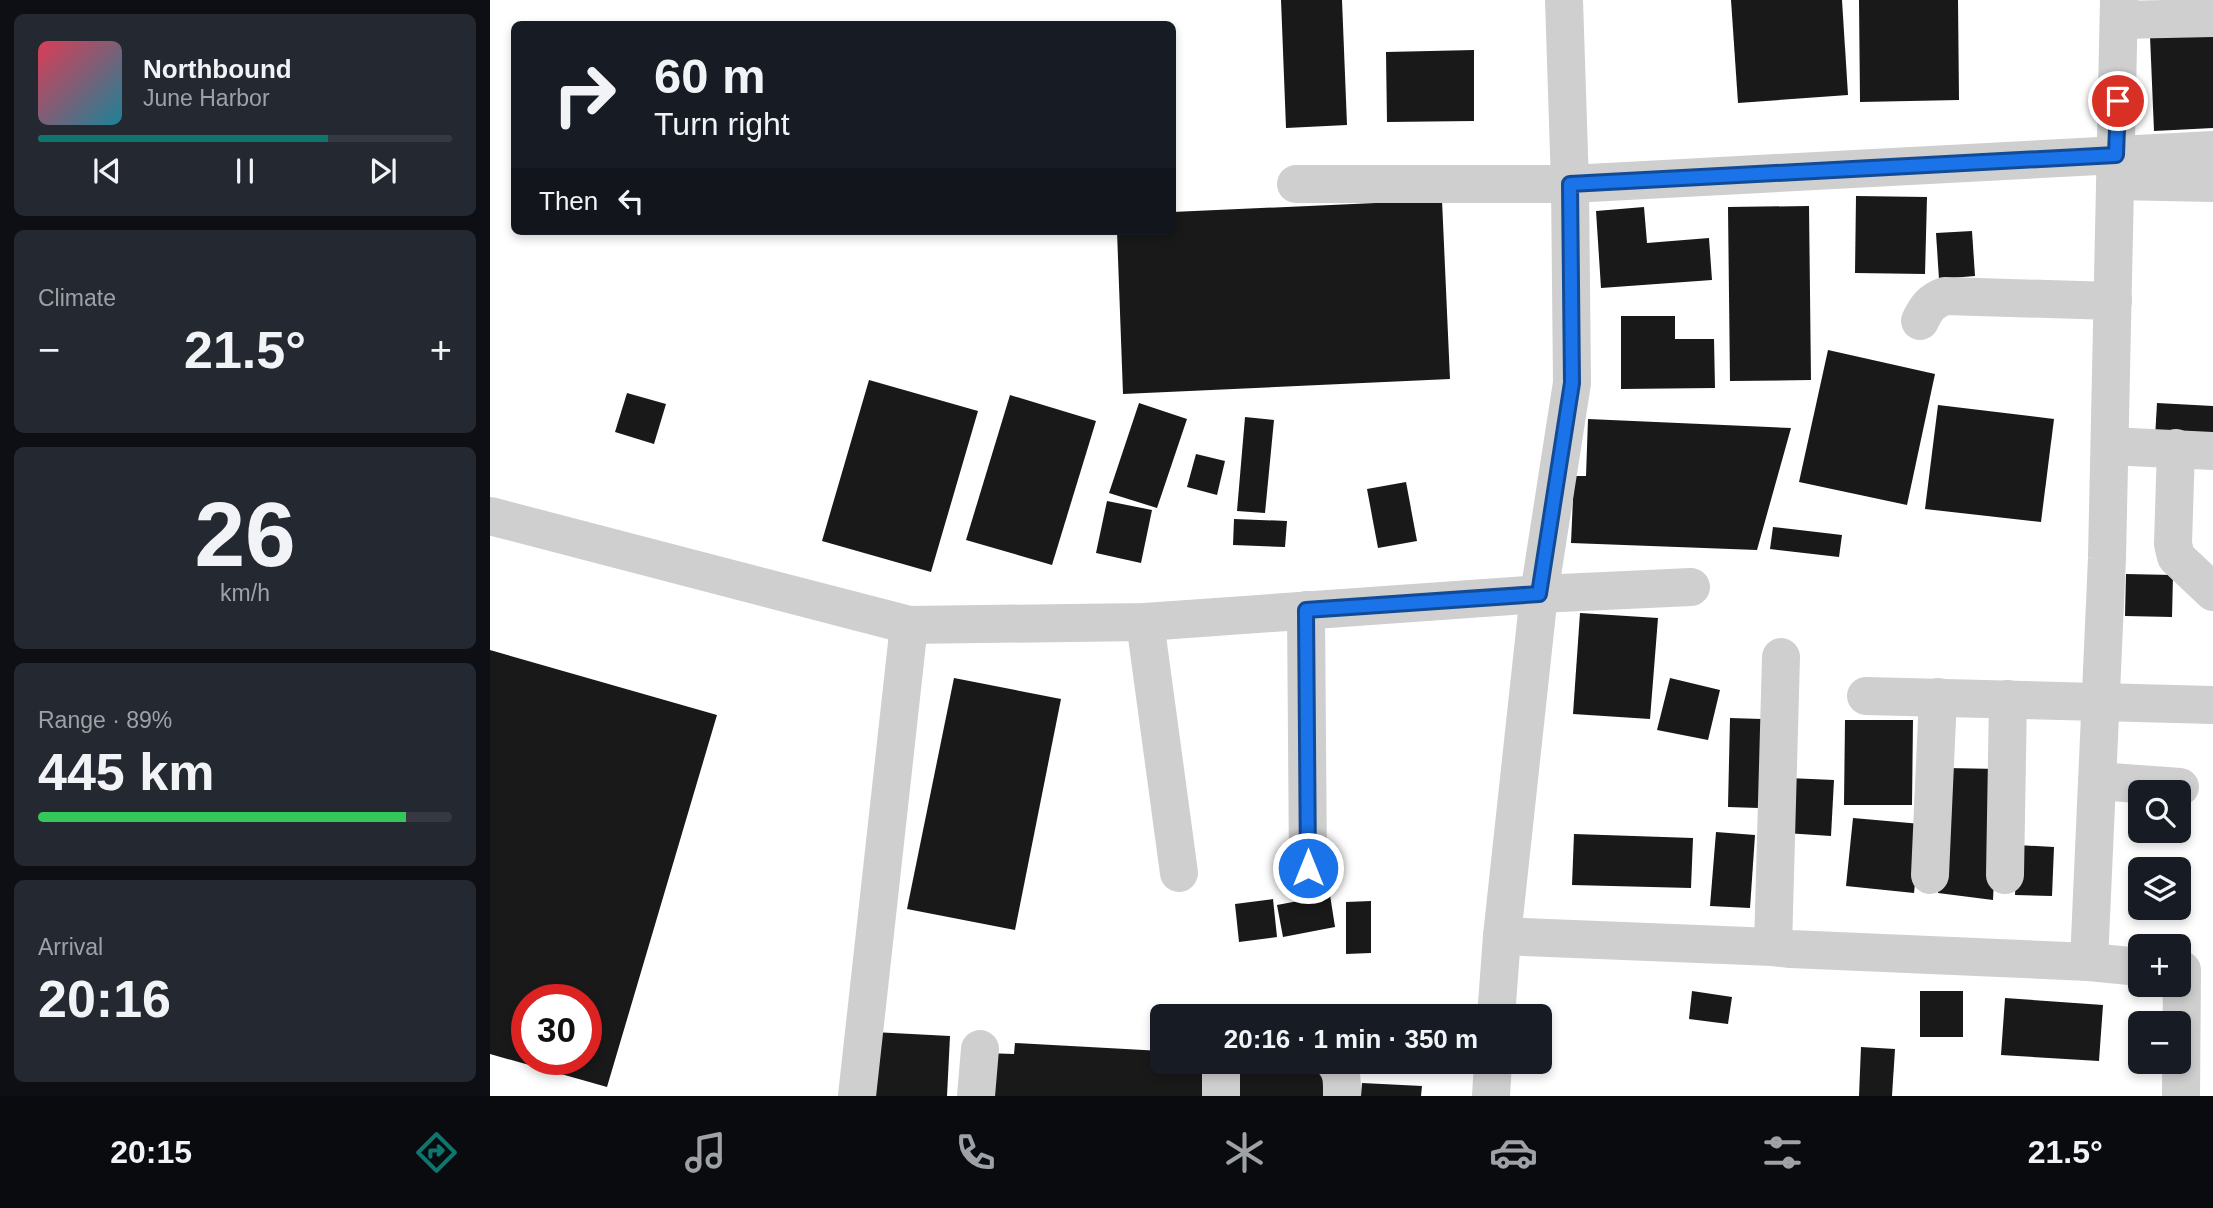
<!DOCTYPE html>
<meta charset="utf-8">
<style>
:root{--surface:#171b24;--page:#242831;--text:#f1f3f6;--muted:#9ea1a6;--line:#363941;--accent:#0f766e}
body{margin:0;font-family:Arial,sans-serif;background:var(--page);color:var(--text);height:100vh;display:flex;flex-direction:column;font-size:26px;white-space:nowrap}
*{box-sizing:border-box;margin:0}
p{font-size:23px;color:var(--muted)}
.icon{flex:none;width:38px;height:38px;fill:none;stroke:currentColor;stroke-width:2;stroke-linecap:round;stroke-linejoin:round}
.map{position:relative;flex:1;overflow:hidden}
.side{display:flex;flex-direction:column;gap:14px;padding:14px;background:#0d0f14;width:490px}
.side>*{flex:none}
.banner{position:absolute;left:21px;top:21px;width:665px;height:214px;border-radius:10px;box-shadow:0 4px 10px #0003;background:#171b24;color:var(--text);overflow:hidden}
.fabs{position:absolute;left:1638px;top:780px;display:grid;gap:14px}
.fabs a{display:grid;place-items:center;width:63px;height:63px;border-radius:10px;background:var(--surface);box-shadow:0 4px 10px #0003;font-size:35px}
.speed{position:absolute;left:21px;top:984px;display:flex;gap:14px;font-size:35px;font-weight:700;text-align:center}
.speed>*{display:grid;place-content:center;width:91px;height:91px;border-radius:50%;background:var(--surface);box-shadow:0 4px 10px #0003;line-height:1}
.speed .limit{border:10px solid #d22;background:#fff;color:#111}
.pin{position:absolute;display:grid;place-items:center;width:60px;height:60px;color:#fff;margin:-30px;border:4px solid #fff;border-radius:50%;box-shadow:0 2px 7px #0007}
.me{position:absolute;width:77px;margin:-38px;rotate:0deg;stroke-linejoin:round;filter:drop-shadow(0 0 5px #0008)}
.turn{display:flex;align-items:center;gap:24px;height:147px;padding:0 28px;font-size:32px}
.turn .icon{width:91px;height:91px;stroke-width:2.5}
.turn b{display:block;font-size:49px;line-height:60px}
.then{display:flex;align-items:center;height:66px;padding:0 28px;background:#0003;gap:14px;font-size:26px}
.big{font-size:52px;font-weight:600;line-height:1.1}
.side .tile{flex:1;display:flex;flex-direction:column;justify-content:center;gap:10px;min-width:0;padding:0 24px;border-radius:10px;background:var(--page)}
.side .dial{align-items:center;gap:0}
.dial b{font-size:91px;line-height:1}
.song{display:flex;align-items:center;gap:21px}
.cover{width:84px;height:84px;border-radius:10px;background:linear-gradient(135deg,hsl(350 70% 55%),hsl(190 70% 35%))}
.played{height:7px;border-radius:4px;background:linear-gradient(90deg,var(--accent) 70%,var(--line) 70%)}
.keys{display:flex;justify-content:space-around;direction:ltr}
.heat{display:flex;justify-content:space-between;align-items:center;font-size:38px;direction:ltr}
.charge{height:10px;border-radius:5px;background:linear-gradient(90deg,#34c759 89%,var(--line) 0)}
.trip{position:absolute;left:660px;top:1004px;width:402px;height:70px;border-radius:10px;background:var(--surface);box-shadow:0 4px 10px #0003;font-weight:600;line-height:70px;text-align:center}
.menu{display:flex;height:112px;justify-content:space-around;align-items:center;background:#090b0e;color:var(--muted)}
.menu .icon{width:49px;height:49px}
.menu .selected{color:var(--accent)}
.menu b{font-size:32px;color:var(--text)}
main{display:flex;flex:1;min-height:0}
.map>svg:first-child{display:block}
.building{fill:#191919;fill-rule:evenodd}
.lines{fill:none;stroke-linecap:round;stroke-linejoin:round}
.minor{stroke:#cfcfcf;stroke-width:38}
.route-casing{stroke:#114b97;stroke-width:18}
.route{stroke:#1a73e8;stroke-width:12}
</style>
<main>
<section class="side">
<div class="tile">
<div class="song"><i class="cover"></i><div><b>Northbound</b><p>June Harbor</p></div></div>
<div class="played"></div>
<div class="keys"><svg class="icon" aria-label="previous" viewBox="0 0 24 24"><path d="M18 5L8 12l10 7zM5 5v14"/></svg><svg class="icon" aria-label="pause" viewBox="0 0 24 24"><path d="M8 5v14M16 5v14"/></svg><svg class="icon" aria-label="next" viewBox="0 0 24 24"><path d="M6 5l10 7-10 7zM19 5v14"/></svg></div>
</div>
<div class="tile"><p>Climate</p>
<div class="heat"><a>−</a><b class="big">21.5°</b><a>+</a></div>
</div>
<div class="tile dial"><b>26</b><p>km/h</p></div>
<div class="tile"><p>Range · 89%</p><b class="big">445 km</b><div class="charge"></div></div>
<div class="tile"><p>Arrival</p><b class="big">20:16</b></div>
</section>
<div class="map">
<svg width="1723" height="1096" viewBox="0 0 1723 1096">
<rect width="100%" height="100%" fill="#fff"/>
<g class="building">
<polygon points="791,0 852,0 857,125 796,128"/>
<polygon points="1241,0 1352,0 1358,95 1248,103"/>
<polygon points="1369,0 1468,0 1469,100 1370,102"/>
<polygon points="1723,32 1723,128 1664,131 1660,36"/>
<polygon points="984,50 984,121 897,122 896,52"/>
<polygon points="1366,196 1437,197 1435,274 1365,273"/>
<polygon points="952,200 960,379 633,394 627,231 682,231 682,212"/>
<polygon points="1319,206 1321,380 1240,381 1238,207"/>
<polygon points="1154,207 1157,243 1219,238 1222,280 1111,288 1106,211"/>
<polygon points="1482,231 1485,276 1449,279 1446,233"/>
<polygon points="1131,316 1185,316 1185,339 1224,339 1225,388 1131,389"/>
<polygon points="1338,350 1445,374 1417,505 1309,482"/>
<polygon points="379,380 488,411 441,572 332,541"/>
<polygon points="137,393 176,404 164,444 125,432"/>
<polygon points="520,395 606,421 562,565 476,540"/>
<polygon points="649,403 697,419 667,508 619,493"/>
<polygon points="1667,403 1723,406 1723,440 1665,438"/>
<polygon points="1448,405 1564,419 1551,522 1435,509"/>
<polygon points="755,417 784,420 775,513 747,511"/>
<polygon points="1098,419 1301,428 1267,550 1081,543 1084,476 1096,476"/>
<polygon points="706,454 735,461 727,495 697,487"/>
<polygon points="916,482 927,541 888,548 877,489"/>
<polygon points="617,501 662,510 651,563 606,553"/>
<polygon points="744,519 797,521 795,547 743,545"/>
<polygon points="1283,527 1352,535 1349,557 1280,549"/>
<polygon points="1636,574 1683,575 1682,617 1635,616"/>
<polygon points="1090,613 1168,618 1160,719 1083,714"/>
<path d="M0,650L227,715L117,1087L0,1054ZM37,999H96V1059H37Z"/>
<polygon points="464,678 571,699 525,930 417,909"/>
<polygon points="1180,678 1230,690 1218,740 1167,730"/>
<polygon points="1240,718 1272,719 1269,808 1238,807"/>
<polygon points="1355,720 1423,720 1422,805 1354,805"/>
<polygon points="1457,768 1509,769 1503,900 1448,893"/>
<polygon points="1298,778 1344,780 1341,836 1295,833"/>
<polygon points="1363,818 1431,824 1424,893 1356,886"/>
<polygon points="1226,832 1265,835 1260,908 1220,906"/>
<polygon points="1084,834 1203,838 1201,888 1082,885"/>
<polygon points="1527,845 1564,847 1562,896 1525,895"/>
<polygon points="840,895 845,927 793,937 787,905"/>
<polygon points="783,899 787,937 749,942 745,904"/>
<polygon points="881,901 881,953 856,954 856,902"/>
<polygon points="1202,991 1242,997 1238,1024 1199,1019"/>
<rect x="1430" y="991" width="43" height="46"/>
<polygon points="1515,998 1613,1005 1609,1061 1511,1055"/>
<polygon points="383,1032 460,1036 457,1096 380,1096"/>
<polygon points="525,1043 672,1051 672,1062 723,1062 721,1096 491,1096 494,1053 524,1054"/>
<polygon points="1371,1047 1405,1049 1402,1096 1369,1096"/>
<polygon points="744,1062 839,1064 837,1096 742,1096"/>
<polygon points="872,1083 932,1086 931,1096 871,1096"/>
</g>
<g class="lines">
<g class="minor">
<polyline points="1629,20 1723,18"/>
<polyline points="1626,181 1723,183"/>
<polyline points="806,184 1080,184 1723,150"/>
<path d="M1430,321C1436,308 1441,301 1455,296L1623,301"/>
<polyline points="1620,446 1723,451"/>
<polyline points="1686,448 1683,544 1686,557 1723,592"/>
<polyline points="0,516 419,625 655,622 1049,594 1201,587"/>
<polyline points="816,610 818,868"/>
<polyline points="655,622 689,873"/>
<polyline points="1376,696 1723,705"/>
<polyline points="1607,781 1690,787"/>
<polyline points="1440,875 1448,697"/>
<polyline points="1515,875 1518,699"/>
<polyline points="1012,936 1283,947 1301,949 1599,962 1650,967"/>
<polyline points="1283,947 1291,657"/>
<polyline points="1599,962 1617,558 1629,0"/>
<polyline points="1006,1017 1012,936 1049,594 1082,383 1080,184 1074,0"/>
<path d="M844,1062C853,1072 852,1083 852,1096"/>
<polyline points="367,1096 419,625"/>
<polyline points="486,1096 490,1049"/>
<polyline points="731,1096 731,1062"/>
<polyline points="1001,1096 1003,1062"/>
<polyline points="1691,1096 1692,970"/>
</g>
</g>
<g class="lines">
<g class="route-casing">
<polyline id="route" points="818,868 816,610 1049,594 1082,383 1080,184 1626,155 1628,101"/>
</g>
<use href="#route" class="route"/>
</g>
</svg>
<div class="fabs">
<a><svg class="icon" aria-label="search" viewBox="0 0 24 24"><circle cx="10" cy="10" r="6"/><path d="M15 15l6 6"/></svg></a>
<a><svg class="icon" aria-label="layers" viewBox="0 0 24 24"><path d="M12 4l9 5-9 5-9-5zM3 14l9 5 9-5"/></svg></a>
<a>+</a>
<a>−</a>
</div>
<div class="speed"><div class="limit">30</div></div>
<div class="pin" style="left:1628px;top:101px;background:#d93025"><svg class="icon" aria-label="arrive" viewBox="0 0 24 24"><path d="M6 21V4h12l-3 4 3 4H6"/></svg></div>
<svg class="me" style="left:818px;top:868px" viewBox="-20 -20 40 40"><circle r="17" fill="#1a73e8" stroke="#fff" stroke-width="3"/><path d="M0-11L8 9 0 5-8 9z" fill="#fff"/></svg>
<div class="trip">20:16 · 1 min · 350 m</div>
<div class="banner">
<div class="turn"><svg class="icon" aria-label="right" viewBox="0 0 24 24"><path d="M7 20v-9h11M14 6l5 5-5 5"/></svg><div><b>60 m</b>Turn right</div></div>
<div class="then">Then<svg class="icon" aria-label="left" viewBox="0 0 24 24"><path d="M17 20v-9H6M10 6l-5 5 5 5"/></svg></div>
</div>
</div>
</main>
<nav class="menu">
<b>20:15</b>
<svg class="icon selected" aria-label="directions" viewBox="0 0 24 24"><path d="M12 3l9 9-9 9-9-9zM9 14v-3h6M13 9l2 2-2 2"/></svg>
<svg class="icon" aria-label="music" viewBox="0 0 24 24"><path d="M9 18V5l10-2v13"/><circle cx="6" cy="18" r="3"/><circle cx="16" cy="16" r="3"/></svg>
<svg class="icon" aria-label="phone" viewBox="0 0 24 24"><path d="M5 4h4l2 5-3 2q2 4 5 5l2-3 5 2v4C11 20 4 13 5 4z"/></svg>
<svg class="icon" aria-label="climate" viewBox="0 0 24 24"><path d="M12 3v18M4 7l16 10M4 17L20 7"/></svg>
<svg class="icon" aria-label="car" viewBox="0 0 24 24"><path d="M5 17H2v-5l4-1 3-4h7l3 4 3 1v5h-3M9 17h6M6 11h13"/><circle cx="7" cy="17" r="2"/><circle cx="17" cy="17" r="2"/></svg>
<svg class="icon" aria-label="filters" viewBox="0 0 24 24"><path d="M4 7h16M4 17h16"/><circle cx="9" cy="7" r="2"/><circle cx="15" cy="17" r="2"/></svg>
<b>21.5°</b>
</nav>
